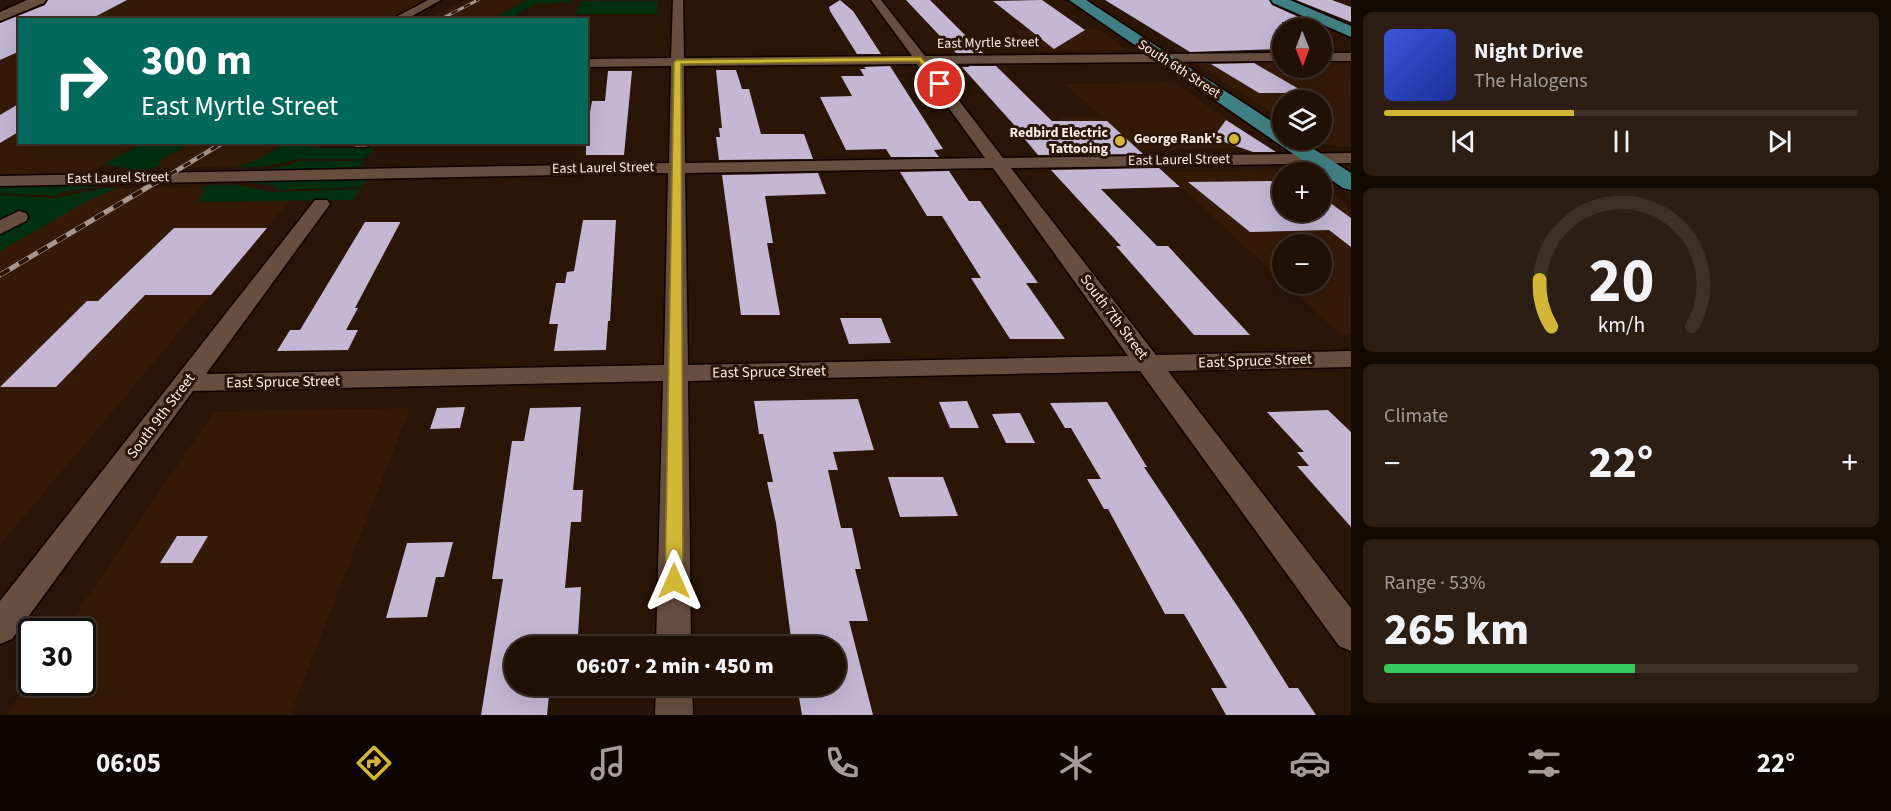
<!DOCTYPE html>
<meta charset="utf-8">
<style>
:root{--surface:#201005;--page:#2d1e13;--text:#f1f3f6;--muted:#a29d9a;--line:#3d3027;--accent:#d3b635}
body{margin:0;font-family:"Source Sans 3",sans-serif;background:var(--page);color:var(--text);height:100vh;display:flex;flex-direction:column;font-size:22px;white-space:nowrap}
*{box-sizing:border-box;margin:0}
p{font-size:20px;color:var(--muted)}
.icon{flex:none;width:33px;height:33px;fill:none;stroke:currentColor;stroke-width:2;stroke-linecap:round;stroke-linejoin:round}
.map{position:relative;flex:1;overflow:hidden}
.sheet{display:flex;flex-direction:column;gap:12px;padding:12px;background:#120903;width:540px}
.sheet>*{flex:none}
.top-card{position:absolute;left:18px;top:18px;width:570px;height:126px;border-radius:0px;box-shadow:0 6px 24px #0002,0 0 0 2px var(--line);background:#00695c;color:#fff;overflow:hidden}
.needle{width:39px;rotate:179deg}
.fabs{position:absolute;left:1272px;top:18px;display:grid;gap:12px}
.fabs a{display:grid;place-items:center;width:60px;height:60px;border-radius:50%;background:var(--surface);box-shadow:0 6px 24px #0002,0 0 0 2px var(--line);font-size:30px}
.speed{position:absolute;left:18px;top:618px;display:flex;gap:12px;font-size:30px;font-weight:700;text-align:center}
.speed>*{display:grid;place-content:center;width:78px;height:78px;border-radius:50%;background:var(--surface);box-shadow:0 6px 24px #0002,0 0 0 2px var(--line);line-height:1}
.speed .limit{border:3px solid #111;border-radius:9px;background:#fff;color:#111}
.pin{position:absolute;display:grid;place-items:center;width:51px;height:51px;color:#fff;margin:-26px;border:3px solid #fff;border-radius:50%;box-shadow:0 2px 6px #0007}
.me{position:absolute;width:66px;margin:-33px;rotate:0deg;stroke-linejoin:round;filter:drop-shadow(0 0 4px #0008)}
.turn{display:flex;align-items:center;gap:21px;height:126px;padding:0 24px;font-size:27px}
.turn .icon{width:78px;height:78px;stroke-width:2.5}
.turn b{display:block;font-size:42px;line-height:51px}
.big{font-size:45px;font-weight:800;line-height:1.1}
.sheet .widget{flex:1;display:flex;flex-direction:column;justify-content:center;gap:9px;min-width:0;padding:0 21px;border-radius:9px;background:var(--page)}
.sheet .dial{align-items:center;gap:0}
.dial svg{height:156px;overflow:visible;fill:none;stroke:var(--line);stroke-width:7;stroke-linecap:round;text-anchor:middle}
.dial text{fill:var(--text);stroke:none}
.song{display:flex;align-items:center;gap:18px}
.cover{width:72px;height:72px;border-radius:9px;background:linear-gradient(135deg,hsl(230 70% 55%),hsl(230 70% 35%))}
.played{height:6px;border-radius:3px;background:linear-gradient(90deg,var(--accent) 40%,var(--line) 40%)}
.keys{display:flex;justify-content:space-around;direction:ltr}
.heat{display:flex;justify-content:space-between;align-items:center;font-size:33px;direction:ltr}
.charge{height:9px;border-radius:4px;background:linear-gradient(90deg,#34c759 53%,var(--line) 0)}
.trip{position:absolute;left:504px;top:636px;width:342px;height:60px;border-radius:30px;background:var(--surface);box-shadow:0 6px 24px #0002,0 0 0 2px var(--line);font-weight:800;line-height:60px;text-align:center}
.tab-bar{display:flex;height:96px;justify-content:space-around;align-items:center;background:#0d0602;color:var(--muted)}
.tab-bar .icon{width:42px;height:42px}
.tab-bar .active{color:var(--accent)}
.tab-bar b{font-size:27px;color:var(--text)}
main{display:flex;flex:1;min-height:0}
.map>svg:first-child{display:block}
.built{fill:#351a08}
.green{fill:#003010}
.building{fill:#c3b7d4}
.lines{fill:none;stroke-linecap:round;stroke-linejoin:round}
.street-casing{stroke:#110200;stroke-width:3}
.secondary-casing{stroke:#110200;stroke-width:3}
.primary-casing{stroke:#110200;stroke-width:3}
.street{fill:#684e3f;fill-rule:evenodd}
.secondary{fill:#684e3f;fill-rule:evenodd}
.primary{fill:#407f83;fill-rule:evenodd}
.rail-far2-casing{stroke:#a9978c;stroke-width:3}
.rail-far1-casing{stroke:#a9978c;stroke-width:4.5}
.rail-casing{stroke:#a9978c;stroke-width:5}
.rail-far2{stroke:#2a1507;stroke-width:2;stroke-dasharray:7;stroke-linecap:butt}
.rail-far1{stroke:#2a1507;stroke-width:3;stroke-dasharray:8;stroke-linecap:butt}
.rail{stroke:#2a1507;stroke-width:4;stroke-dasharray:11;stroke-linecap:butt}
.route{fill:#d3b635;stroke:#897622;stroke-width:1.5}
.poi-dot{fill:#d3b635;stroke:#2a1507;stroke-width:2}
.labels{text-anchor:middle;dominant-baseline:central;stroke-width:6;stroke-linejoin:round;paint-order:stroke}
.far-street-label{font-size:14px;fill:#fcece3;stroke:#2a1507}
.far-poi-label{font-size:14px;font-weight:bold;fill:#fcece3;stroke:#2a1507;text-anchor:end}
.street-label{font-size:15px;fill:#fcece3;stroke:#2a1507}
</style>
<main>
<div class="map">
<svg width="1351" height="715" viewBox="0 0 1351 715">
<rect width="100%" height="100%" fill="#2a1507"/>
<g class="built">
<polygon points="55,0 430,0 389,19 20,20 20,142 144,143 85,174 0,174 0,25"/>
<polygon points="465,0 527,0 492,19 425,20"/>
<polygon points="1098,29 1127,50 1036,51 1013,30"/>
<polygon points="1322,62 1351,62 1351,147 1325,145 1316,140 1322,140 1322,100 1282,100 1282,119 1194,63 1282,63 1282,68 1322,68"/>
<polygon points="1174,83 1269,148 1093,150 1059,117 1102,117 1065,84"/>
<polygon points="192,143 286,143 257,160 238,166 157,168 161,165 160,162 162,159"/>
<polygon points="1288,171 1302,172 1282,172 1282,212 1322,212 1322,186 1351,207 1351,334 1341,335 1285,284 1322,284 1322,244 1282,244 1282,281 1165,172"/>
<polygon points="170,186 168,188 205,187 202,189 204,194 200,202 290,200 0,545 0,251 89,200 118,188 152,189"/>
<polygon points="410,408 290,715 6,715 31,678 32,682 82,682 82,632 64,631 214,412"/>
</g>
<g class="green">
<polygon points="527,0 570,0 573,2 534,4 510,19 492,19"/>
<polygon points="580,1 657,1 657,14 576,14"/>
<path d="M144,143H192L162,159L160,162L162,165C144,175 122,167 103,164Z"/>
<polygon points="286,143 301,143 298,145 321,148 374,148 365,159 298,159 264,167 236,167 257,160"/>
<polygon points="297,161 364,161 359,167 263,170 293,164"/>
<polygon points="366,180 362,187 274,190 276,186 243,182"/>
<polygon points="106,185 61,192 56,196 0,193 0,188"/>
<polygon points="208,185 238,185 270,192 360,189 353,200 198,202 204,194 202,189"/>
<polygon points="103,188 118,188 89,200 0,251 0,235 32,217 9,214 0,219 0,195 56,198"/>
</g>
<g class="building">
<polygon points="48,0 127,0 89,20 20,20 20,51 0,60 0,23 45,5"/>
<polygon points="840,0 853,11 881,54 857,54 830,11 829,7"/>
<polygon points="906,0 930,0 983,53 956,53"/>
<polygon points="1042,0 1075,23 1085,30 1054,49 993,1"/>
<polygon points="1105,0 1269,0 1272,5 1310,22 1282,22 1282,49 1190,52"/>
<polygon points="1296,0 1332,0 1351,7 1351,22"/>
<polygon points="1254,63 1306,93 1259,93 1211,64"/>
<polygon points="890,66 943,149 934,150 939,157 891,157 886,149 846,150 820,97 852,96 841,76 864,76 860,69 866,69 864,67"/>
<polygon points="968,66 996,66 1052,121 1107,121 1143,154 1038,155 1023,137 1025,137 962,67 970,67"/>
<polygon points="716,70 736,70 742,89 749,89 761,134 804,134 813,159 719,160 716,137 720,137 719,128 722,128"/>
<polygon points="608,71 632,71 624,155 586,155 586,134 592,101 605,101"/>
<polygon points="20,103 20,131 0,143 0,115"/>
<polygon points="1226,120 1276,152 1253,152 1213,138"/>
<polygon points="1159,168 1180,187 1101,189 1157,246 1168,246 1250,335 1194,335 1116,246 1121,246 1051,170"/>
<polygon points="949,171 969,201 980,201 1038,283 1026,283 1065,339 1010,339 971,278 981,278 942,216 927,216 900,172"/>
<polygon points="818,173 826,194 765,196 773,243 767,243 780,315 741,315 722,175"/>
<polygon points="1282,181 1282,212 1322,212 1322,197 1351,218 1351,247 1329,230 1250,232 1188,182"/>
<polygon points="583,220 616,220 610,321 608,321 606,350 554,351 558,324 549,324 556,283 565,283 567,272 574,271"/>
<polygon points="365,222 400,222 400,223 355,308 358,308 346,330 358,330 348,350 277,351 290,330 300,330"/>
<polygon points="174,228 267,228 211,295 145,295 56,387 0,387 87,301 98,301"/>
<polygon points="840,318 881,318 891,343 849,344"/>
<polygon points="858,399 874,450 833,452 838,470 828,470 841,528 852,528 861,569 855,569 868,621 849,621 873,715 802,715 797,686 836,686 836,646 792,646 776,523 767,482 773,482 763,434 759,434 754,401"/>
<polygon points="967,401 979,428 950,428 939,402"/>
<polygon points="1107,402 1147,467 1144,467 1242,613 1289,688 1298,688 1316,715 1226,715 1211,688 1227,688 1184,614 1165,614 1108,509 1104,509 1087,479 1101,479 1071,428 1065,428 1050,403"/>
<polygon points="465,407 460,428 430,429 437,408"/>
<polygon points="581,407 573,490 583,490 581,522 571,522 565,588 581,587 578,635 566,635 565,646 514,646 514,686 550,686 547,715 481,715 503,579 492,579 512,441 524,441 530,408"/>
<polygon points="1328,410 1351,432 1351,527 1297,466 1309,466 1297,452 1304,452 1267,412"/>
<polygon points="1020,413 1035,443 1006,443 992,414"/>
<polygon points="888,477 943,477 958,516 900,517"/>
<polygon points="177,536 208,536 192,563 160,563"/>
<polygon points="453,542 444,577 436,577 427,617 386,618 407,543"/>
</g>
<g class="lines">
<g class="street-casing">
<g id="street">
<polygon points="428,0 441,0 405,20 390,20"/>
<path d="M673,0H683L684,58L912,56L871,0H881L925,56L1282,53V61L931,64L1003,158L1351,153V163L1011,168L1156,355L1351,351V367L1168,371L1351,608V651L1339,646L1140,371L688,381L691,646H656L663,381L193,391L12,639L0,644V601L315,200H327L330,204L206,374L664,365L668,173L0,186V176L669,163L671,66L586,67V59L671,58ZM917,64L985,158L685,163L684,66ZM993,168L1128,356L688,365L685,173Z"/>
<rect x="1322" y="53" width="29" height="8"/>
<polygon points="354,142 370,142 367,147 355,147"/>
<polygon points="19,211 26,213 28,217 26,221 0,234 0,220"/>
<polygon points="656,686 692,686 693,715 655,715"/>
</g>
</g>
<g class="secondary-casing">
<polygon id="secondary" points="27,0 46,0 44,3 0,21 0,12"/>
</g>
<g class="primary-casing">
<g id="primary">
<polygon points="1069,0 1086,0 1282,128 1282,140 1300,140 1351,173 1351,190 1343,188"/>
<polygon points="1271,0 1290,0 1351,26 1351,37 1273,3"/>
</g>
</g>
<use href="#street" class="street"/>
<use href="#secondary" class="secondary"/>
<use href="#primary" class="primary"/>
<g class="rail-far2-casing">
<polyline id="rail-far2" points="439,20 478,0"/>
</g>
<g class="rail-far1-casing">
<polyline id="rail-far1" points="156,183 224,142"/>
</g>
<g class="rail-casing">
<polyline id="rail" points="0,275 158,181"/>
</g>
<use href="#rail-far2" class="rail-far2"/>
<use href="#rail-far1" class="rail-far1"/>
<use href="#rail" class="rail"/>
</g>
<polygon class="route" points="921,57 942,82 942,85 937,85 919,61 681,64 683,581 681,587 674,589 667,587 665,581 674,62 677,60"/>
<g class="poi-dot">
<circle cx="1234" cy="139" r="6"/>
<circle cx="1120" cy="141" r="6"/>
</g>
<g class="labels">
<g class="far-street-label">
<text transform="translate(988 43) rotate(-1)">East Myrtle Street</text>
<text transform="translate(1179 69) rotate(33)">South 6th Street</text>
<text transform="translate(1179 160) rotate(-1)">East Laurel Street</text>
<text transform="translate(603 168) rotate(-1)">East Laurel Street</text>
<text transform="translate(118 178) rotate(-1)">East Laurel Street</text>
</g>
<g class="far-poi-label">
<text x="1108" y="133">Redbird Electric<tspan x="1108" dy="16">Tattooing</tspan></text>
<text x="1222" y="139">George Rank's</text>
</g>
<g class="street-label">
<text transform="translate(1114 317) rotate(53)">South 7th Street</text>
<text transform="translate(1255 361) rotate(-2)">East Spruce Street</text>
<text transform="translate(769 372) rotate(-1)">East Spruce Street</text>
<text transform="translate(283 382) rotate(-1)">East Spruce Street</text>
<text transform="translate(161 416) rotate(-53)">South 9th Street</text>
</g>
</g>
</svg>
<div class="fabs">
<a><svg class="needle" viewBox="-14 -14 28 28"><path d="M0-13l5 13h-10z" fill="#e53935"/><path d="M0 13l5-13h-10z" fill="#a29d9a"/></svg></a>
<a><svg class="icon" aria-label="layers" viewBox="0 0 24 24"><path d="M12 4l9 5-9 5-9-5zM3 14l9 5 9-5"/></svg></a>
<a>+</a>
<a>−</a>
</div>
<div class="speed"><div class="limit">30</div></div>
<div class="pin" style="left:940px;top:84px;background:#d93025"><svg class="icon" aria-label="arrive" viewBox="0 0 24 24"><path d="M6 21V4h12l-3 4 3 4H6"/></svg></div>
<svg class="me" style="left:674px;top:581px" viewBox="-20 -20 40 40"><path d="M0-17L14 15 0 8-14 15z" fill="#d3b635" stroke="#fff" stroke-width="4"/></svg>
<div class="trip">06:07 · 2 min · 450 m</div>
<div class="top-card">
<div class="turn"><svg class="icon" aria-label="right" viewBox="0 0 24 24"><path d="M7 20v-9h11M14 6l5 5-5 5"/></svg><div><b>300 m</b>East Myrtle Street</div></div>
</div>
</div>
<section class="sheet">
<div class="widget">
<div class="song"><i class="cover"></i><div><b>Night Drive</b><p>The Halogens</p></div></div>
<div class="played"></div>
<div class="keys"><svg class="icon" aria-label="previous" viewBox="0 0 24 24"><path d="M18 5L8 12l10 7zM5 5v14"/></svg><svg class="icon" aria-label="pause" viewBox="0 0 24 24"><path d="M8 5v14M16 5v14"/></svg><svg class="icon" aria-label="next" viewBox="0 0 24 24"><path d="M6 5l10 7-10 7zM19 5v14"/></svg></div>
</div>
<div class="widget dial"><svg viewBox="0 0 100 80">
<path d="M14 69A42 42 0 1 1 86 69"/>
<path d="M14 69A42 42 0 0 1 8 45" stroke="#d3b635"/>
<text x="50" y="56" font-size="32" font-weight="700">20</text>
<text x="50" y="72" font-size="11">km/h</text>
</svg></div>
<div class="widget"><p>Climate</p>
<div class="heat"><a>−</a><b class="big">22°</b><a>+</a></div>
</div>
<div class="widget"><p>Range · 53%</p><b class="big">265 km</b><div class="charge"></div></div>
</section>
</main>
<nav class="tab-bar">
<b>06:05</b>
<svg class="icon active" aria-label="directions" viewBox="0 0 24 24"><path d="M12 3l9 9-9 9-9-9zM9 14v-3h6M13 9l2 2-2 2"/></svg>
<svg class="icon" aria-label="music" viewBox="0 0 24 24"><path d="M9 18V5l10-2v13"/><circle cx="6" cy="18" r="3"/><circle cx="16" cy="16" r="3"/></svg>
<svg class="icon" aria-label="phone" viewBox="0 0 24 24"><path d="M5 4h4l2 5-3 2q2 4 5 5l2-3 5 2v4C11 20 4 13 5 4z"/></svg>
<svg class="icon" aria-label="climate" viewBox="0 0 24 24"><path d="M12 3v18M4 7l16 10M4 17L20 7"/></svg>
<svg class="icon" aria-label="car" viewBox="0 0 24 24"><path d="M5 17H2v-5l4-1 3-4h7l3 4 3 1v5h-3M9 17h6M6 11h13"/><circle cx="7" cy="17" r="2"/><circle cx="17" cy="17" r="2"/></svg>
<svg class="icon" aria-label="filters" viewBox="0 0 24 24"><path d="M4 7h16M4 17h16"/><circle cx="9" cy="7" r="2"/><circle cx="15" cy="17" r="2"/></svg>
<b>22°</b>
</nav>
